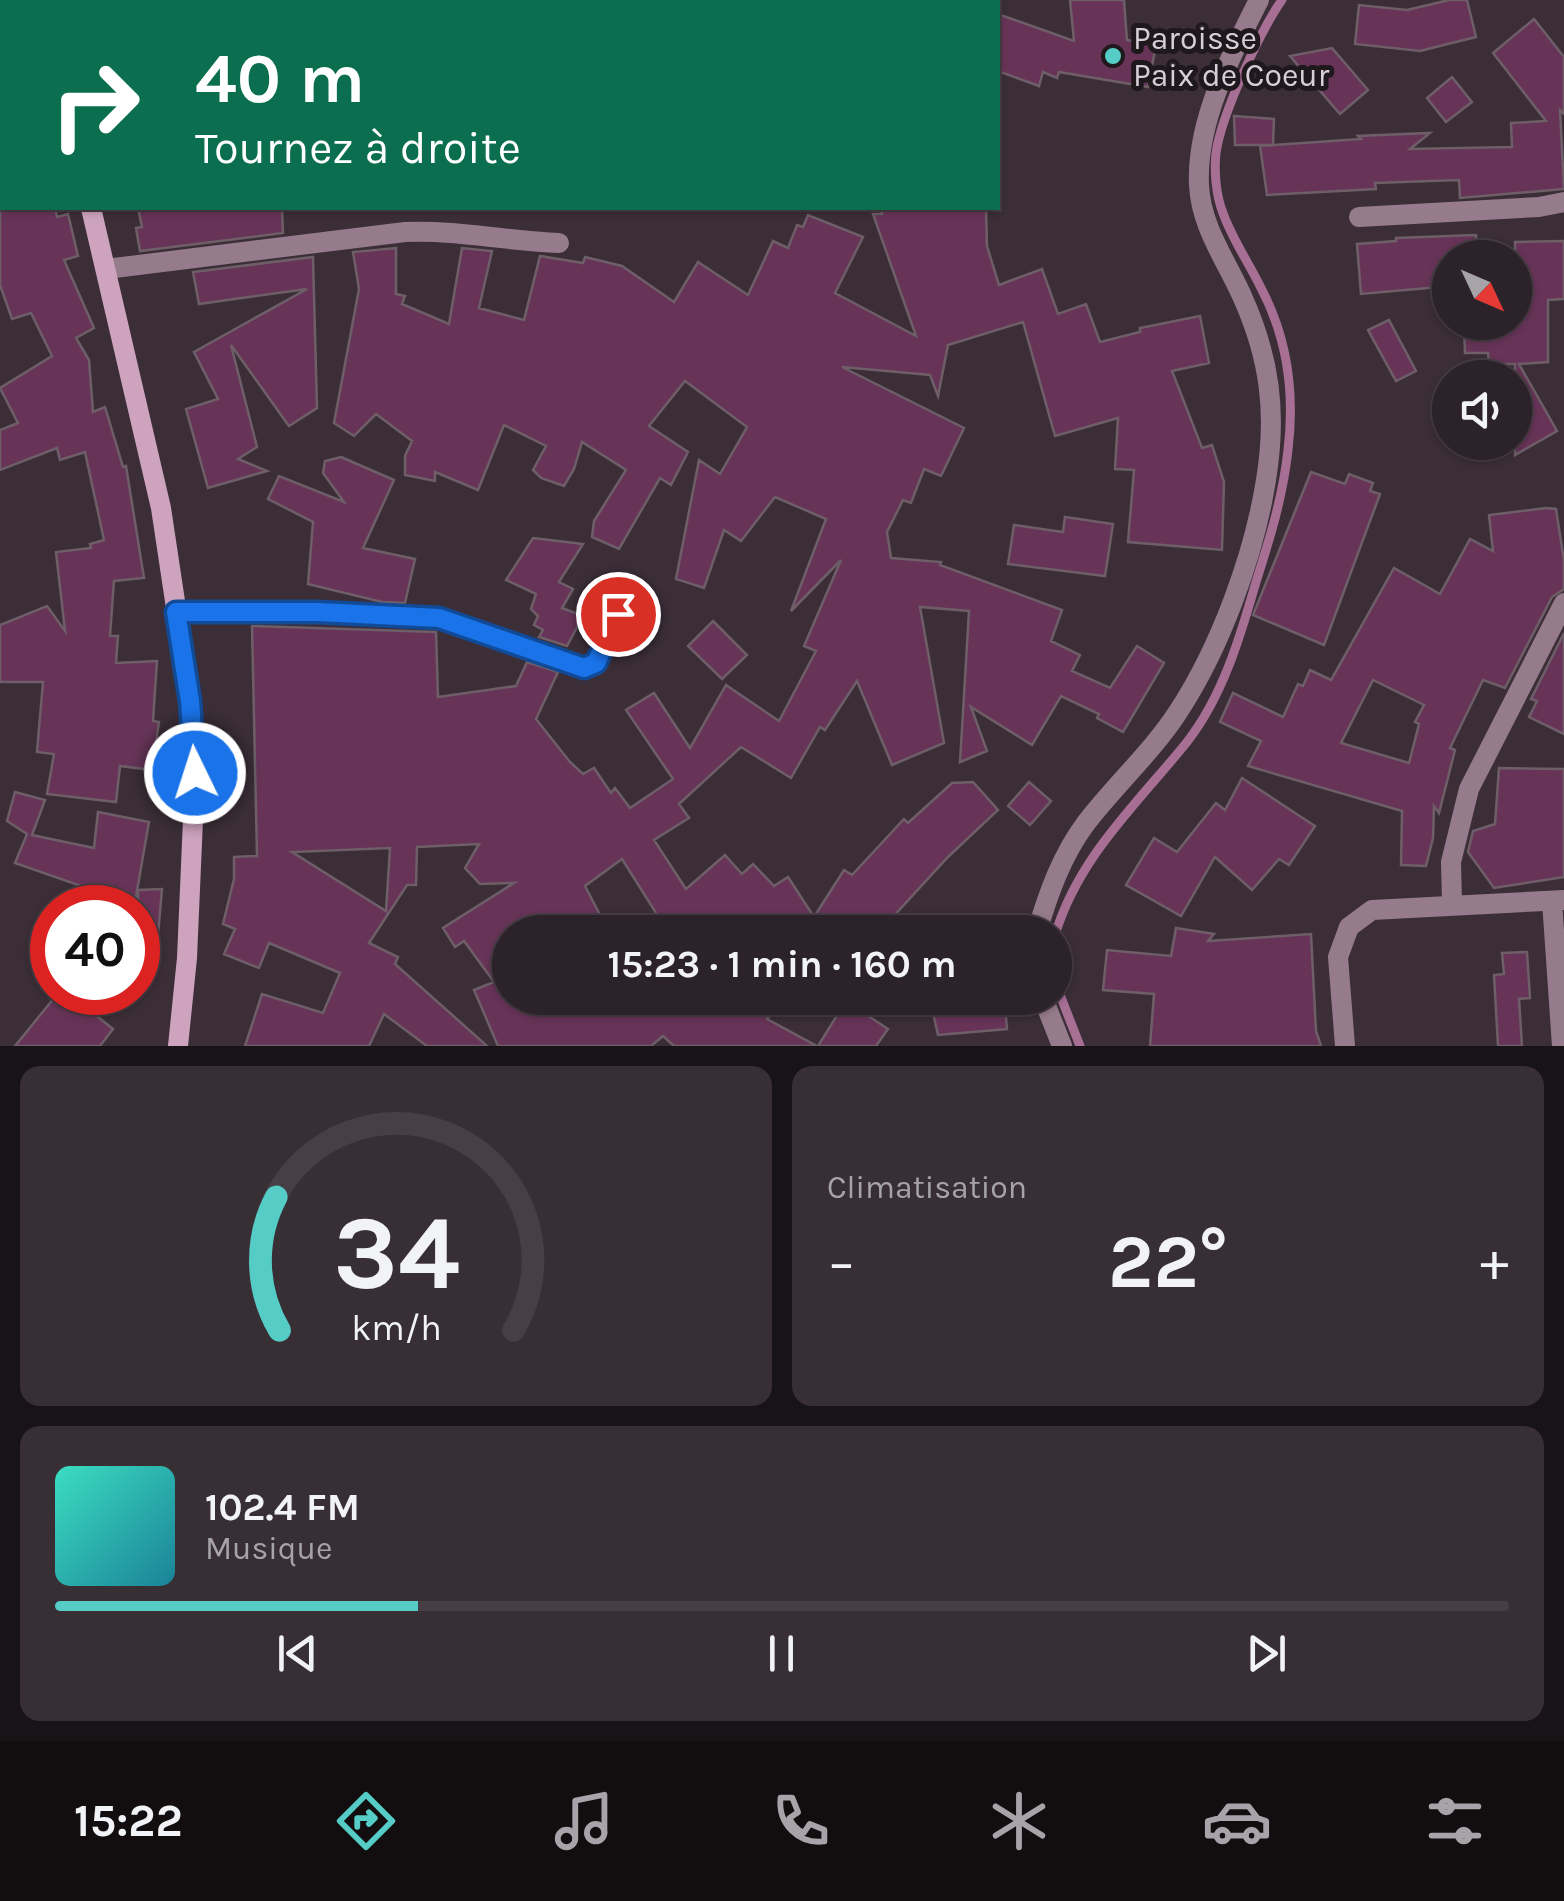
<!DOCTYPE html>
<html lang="fr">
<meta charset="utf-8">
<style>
:root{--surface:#2c2229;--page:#382f35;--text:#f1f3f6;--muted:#a6a4a8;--line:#483f46;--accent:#55cdc6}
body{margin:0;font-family:Karla,sans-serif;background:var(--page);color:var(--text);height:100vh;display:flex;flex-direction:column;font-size:38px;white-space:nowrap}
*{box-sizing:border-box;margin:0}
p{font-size:32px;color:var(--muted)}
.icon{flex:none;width:55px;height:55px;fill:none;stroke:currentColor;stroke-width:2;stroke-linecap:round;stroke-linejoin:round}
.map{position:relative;height:1046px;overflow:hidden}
.sheet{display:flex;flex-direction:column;gap:20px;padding:20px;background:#181317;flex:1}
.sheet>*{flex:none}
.hud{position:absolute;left:0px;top:0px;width:1000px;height:210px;box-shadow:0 2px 8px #0004,0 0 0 2px var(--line);background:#0b6e4f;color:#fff;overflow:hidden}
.needle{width:65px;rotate:134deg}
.buttons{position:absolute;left:1432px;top:240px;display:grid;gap:20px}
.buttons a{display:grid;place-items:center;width:100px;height:100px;border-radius:50%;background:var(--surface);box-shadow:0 2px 8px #0004,0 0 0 2px var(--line);font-size:50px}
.speed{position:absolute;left:30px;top:885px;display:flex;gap:20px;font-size:50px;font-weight:700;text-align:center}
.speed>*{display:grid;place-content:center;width:130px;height:130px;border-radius:50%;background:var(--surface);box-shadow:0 2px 8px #0004,0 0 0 2px var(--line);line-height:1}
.speed .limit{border:15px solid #d22;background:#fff;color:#111}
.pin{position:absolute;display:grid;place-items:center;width:85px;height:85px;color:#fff;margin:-42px;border:5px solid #fff;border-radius:50%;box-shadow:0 2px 10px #0007}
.me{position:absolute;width:110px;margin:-55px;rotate:356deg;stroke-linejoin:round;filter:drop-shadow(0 0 8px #0008)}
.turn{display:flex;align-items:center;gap:35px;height:210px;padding:0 30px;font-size:45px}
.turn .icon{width:130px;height:130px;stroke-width:2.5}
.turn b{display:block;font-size:70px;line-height:85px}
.big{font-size:75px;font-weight:700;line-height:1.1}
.sheet .tile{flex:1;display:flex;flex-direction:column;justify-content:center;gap:15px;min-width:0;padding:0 35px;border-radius:20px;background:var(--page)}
.sheet .dial{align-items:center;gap:0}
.dial svg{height:260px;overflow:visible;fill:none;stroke:var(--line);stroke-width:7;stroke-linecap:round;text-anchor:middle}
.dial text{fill:var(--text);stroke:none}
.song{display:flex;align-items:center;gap:30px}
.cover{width:120px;height:120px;border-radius:15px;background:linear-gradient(135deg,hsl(170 70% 55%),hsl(190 70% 35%))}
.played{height:10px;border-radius:5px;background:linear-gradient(90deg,var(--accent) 25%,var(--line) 25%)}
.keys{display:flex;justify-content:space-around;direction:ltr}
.heat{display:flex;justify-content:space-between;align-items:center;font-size:55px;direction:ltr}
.sheet .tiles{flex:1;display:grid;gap:20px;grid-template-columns:1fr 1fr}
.tile:last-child{grid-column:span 2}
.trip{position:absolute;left:492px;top:915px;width:580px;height:100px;border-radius:50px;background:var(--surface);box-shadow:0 2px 8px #0004,0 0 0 2px var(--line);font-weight:700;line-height:100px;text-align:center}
.menu{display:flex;height:160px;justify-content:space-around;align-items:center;background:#120e10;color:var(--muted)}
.menu .icon{width:70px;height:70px}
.menu .active{color:var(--accent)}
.menu b{font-size:45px;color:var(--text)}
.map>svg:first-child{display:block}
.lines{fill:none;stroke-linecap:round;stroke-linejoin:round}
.stream{stroke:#a86f95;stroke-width:9}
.building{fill:#673458;stroke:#6d5e67;stroke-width:2.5;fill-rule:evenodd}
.street{stroke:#957b8c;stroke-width:20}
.secondary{stroke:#cda3be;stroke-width:20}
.route-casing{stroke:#114b97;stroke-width:25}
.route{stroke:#1a73e8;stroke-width:18}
.poi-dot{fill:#55cdc6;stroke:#1f181c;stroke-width:4}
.labels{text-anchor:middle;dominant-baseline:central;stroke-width:10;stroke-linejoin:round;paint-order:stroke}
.poi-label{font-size:32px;fill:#d7cfd4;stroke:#1f181c;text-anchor:start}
</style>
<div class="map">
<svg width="1564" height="1046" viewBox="0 0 1564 1046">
<rect width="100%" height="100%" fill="#3b2e37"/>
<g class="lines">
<g class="stream">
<path d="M1055,935C1079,856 1137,804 1187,742C1223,696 1240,637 1256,582C1270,538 1283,496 1288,450C1295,392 1288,339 1261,288C1249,263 1232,239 1223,213C1216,196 1214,171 1216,153C1221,116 1260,31 1282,0"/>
<polyline points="1055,982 1080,1046"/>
</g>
</g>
<g class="building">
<polygon points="1070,0 1124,0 1127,40 1156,45 1148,87 1059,72 1057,78 1043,72 1039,86 998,71 998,14 1074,41"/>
<polygon points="1449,0 1467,0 1476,37 1420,51 1355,44 1359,5 1407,10"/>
<polygon points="1534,19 1564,57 1564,114 1560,110 1564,189 1460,198 1459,180 1375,183 1376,189 1267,195 1260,146 1361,139 1358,136 1430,133 1410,149 1512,147 1511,123 1546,121 1493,53"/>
<polygon points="1332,48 1368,90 1340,114 1290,56"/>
<polygon points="1452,77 1472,102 1446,122 1427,98"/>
<polygon points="1234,116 1274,119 1273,145 1235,145"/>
<polygon points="0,208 55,208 57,217 68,214 78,256 64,260 94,328 76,338 89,360 93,412 105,407 123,467 126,466 144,578 114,581 110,636 118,636 116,663 157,661 153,721 159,722 152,770 120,766 116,802 47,794 54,754 37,752 43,682 0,682 0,625 47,606 65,631 56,552 91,548 90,544 104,540 85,452 60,460 57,448 0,470 0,430 18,423 0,388 52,356 31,313 12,319 0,285"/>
<polygon points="138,208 282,208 283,233 140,251 136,228 142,227"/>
<path d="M881,208H986L987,246L999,285L1042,269L1058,314L1086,304L1100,342L1140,332V328L1200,316L1209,363L1172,371L1202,448L1212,445L1224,482L1222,550L1128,542L1134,470L1115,469L1118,418L1055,436L1023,322L948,345L938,396L930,375L842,367L964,428L941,476L924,469L911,503L903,500L887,532L891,558L941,562L940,565L1062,610L1051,641L1080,655L1072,671L1110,688L1137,646L1164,663L1123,732L1097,718L1099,714L1061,696L1032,745L971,707L987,751L960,762L969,611L920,607L944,743L892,765L857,681L825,730L820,727L791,778L741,747L679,804L689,818L654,840L686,889L725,855L742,874L753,864L774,886L788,877L814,917L844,870L852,875L904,819L908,823L952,783L973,782L998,810L948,857L879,932H668L622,859L585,886L600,915L596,932H510V998H786L767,1019L817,1046H674L663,1036L651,1046H498L474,990L494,982L464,941L455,947L443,928L514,883L480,884L465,868L479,844L417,847L416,885H407L369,943L398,957L395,964L487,1046H427L384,1014L369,1046H245L262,994L323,1013L340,973L269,943L259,968L224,954L235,929L223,924L234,879V857L257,856L252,626L436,632L438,697L516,686L527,662L558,672L536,719L570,762L583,774L594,768L611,793L615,788L630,808L673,779L626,710L654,693L690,748L726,685L779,721L816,651L804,646L841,560L791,611L826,519L775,497L741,541L724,530L704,588L676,579L699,460L720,474L747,427L685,381L649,426L688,452L671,485L660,478L619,549L592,537L594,521L626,470L582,442L574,469L564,486L541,478L533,470L546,446L504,425L478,490L435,472V481L405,475V456L412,441L376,414L354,436L334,423L359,289L353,252L396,248V294L405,296L402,304L449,324L462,248L492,251L479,308L524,320L540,256L583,263L585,257L622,266L674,302L698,262L748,295L773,241L788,248L797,225L803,227L808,215L863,237L835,293L916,336L873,214H882ZM390,848L386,911L292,852Z"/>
<polygon points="1476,235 1476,258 1450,258 1450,286 1361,294 1357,244 1396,241 1396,238"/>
<polygon points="1564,241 1564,299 1548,300 1548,362 1519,364 1557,431 1515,455 1515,364 1489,364 1488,353 1465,353 1464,324 1515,322 1515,242"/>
<polygon points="313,257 317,408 289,426 231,345 257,447 238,459 267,471 208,488 186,409 218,399 194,352 307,289 199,304 193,272"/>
<polygon points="1389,320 1416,371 1396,381 1368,330"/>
<polygon points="341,457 394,480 363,548 415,559 405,603 382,602 308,584 313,522 268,499 279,476 344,502 323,473 325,461"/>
<polygon points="1311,472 1345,484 1349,474 1373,483 1370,491 1380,494 1324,645 1253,615"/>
<path d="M1546,508L1556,509L1564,561V589L1552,597L1505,688L1483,680L1450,748L1455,750L1439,813L1434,806L1433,838L1426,866L1401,865L1402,811L1248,766L1261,741L1220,722L1233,693L1283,717L1298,684L1303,686L1310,670L1331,680L1394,568L1440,594L1470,539L1493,551L1489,515ZM1373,680L1424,705L1415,722L1419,724L1409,763L1341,743Z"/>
<polygon points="1065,517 1113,524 1105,576 1008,564 1014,525 1063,532"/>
<polygon points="533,538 583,544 559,582 573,589 562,608 583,616 567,646 539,637 543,630 534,625 538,616 531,609 536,594 506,580"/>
<polygon points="713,621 747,655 722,679 688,646"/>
<polygon points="1564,633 1564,734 1529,717 1537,701 1531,699"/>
<polygon points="1499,768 1564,769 1564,877 1494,888 1468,852 1473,831 1495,824"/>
<polygon points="1242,778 1315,826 1289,865 1279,859 1252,890 1215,857 1181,916 1126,885 1154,838 1177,852 1216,803 1225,810"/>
<polygon points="1029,782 1051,801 1030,825 1008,806"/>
<polygon points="15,792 45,800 32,835 94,848 98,812 149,822 134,908 89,908 90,889 15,863 27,834 7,821"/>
<polygon points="162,889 158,935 138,935 138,890"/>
<polygon points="1176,928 1214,934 1208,941 1311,934 1316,1031 1321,1046 1150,1046 1154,994 1103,990 1107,950 1171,956"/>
<polygon points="1527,952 1530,998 1519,999 1522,1046 1498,1046 1494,975 1504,974 1502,953"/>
<polygon points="59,992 79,1004 89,992 108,1004 98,1017 113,1029 100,1046 15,1046"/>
<polygon points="846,1001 888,1029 876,1046 818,1046"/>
<polygon points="1005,1005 1007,1029 938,1035 933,1013"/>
</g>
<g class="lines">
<g class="street">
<polyline points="1359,217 1539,207 1564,202"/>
<path d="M106,269L405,232C458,230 507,241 559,243"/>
<polyline points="176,612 318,613 439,618 585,667 596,663 618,614"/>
<polyline points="1552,901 1562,1046"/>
<polyline points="1452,904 1451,862 1469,789 1564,603"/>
<path d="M1037,932C1048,894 1062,855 1086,823C1115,785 1152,752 1178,712C1220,648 1254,556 1266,480C1277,413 1270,358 1242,296C1226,260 1201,227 1199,185C1196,122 1231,55 1259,0"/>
<polyline points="1043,998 1062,1046"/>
<polyline points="1345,1046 1338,957 1349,927 1372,910 1564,900"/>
</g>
<g class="secondary">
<polyline points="89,2 90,0"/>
<polyline points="91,208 161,508 190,701 195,773 187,958 178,1046"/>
</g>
</g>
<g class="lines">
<g class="route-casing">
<polyline id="route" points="195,773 190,701 176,612 318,612 439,618 584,668 596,663 618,614"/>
</g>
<use href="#route" class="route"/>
</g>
<circle class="poi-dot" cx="1113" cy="56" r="10"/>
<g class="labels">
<g class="poi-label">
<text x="1133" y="38">Paroisse<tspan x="1133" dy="37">Paix de Coeur</tspan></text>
</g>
</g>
</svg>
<div class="buttons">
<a><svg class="needle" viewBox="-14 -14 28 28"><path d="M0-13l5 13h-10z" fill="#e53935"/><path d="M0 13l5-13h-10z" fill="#a6a4a8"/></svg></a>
<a><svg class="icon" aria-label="sound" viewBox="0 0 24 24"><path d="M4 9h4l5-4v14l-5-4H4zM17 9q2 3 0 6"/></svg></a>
</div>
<div class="speed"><div class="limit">40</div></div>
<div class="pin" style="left:618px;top:614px;background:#d93025"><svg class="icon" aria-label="arrive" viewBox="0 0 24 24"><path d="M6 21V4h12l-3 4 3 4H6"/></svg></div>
<svg class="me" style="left:195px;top:773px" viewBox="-20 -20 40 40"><circle r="17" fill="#1a73e8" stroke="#fff" stroke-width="3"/><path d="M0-11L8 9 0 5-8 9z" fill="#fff"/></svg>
<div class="trip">15:23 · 1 min · 160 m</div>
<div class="hud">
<div class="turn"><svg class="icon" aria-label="right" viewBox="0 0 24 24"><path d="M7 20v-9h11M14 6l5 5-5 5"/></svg><div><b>40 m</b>Tournez à droite</div></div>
</div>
</div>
<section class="sheet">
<div class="tiles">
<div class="tile dial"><svg viewBox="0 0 100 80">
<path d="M14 69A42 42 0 1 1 86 69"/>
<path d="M14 69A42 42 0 0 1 13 28" stroke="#55cdc6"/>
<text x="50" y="56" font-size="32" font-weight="700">34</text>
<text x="50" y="72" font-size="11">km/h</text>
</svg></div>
<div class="tile"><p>Climatisation</p>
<div class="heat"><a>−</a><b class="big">22°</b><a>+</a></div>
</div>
<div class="tile">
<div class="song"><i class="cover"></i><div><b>102.4 FM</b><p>Musique</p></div></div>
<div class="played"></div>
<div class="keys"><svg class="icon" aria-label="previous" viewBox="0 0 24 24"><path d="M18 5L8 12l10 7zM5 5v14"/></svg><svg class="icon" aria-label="pause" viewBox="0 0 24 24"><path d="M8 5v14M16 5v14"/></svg><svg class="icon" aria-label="next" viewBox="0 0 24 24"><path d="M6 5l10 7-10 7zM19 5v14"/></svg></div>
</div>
</div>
</section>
<nav class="menu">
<b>15:22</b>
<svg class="icon active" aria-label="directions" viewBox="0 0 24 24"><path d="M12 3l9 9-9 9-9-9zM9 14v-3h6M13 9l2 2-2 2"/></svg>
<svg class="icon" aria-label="music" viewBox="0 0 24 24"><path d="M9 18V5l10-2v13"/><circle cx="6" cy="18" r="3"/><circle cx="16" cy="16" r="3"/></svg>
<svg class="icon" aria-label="phone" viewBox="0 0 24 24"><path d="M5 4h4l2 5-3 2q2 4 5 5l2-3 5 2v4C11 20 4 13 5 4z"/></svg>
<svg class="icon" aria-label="climate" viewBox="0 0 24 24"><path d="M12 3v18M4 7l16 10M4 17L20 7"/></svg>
<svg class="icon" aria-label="car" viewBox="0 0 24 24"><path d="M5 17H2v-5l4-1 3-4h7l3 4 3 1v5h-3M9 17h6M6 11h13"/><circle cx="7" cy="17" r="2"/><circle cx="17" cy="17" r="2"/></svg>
<svg class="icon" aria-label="filters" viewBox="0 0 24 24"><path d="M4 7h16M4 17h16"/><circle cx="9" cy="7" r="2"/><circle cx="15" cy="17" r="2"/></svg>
</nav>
